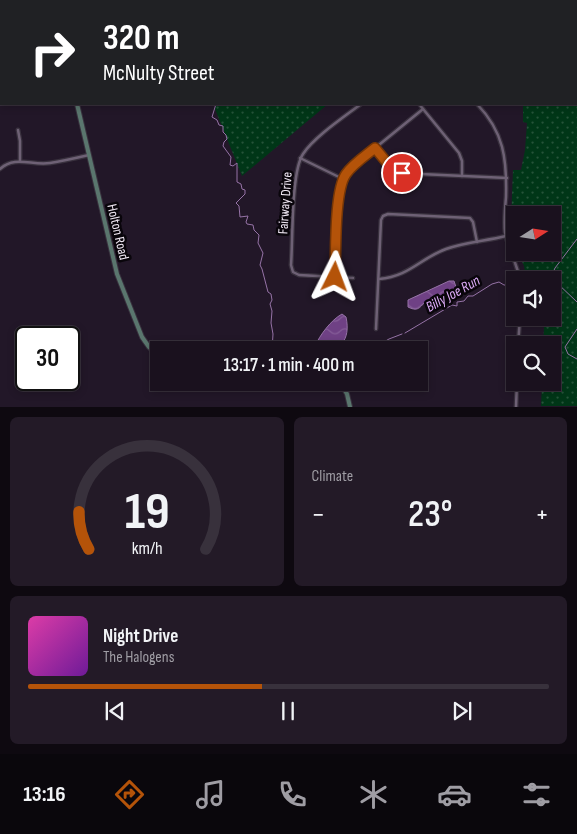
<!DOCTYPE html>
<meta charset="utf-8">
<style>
:root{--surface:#1a111e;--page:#231a27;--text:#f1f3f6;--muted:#9f9da4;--line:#38313c;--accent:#b45309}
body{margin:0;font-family:"Sofia Sans Condensed",sans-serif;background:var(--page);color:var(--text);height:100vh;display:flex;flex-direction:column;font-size:19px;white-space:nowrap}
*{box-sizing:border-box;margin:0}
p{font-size:16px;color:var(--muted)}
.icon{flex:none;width:28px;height:28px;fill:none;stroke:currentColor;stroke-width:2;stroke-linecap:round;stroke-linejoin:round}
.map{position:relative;height:407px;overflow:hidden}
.details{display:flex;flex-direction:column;gap:10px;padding:10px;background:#0e0910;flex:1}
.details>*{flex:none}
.guide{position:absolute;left:0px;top:0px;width:578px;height:105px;box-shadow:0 2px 8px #0003,0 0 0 1px var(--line);background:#202124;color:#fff;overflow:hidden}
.needle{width:32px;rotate:78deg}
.tools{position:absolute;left:506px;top:206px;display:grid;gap:10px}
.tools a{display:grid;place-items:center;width:55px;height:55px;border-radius:0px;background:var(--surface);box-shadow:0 2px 8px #0003,0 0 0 1px var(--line);font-size:25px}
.speed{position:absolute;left:15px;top:326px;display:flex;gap:10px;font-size:25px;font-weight:700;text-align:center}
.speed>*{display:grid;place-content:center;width:65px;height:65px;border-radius:50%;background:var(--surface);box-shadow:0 2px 8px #0003,0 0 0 1px var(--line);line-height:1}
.speed .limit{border:2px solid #111;border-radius:8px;background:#fff;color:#111}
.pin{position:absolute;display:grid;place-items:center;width:42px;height:42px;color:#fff;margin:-21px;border:2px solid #fff;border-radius:50%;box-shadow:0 1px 5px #0007}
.me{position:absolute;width:55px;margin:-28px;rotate:3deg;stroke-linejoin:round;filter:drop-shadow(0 0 4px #0008)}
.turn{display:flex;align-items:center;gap:18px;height:105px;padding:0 20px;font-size:22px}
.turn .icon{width:65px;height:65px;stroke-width:2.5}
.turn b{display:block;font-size:35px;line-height:42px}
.big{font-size:38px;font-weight:600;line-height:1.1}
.details .tile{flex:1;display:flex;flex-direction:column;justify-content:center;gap:8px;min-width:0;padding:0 18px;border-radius:8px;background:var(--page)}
.details .dial{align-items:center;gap:0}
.dial svg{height:130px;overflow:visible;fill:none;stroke:var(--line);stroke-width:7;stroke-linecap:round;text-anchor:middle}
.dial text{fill:var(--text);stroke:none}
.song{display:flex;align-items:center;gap:15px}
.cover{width:60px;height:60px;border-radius:8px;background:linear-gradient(135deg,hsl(320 70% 55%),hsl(280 70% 35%))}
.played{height:5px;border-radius:2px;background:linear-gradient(90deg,var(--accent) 45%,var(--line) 45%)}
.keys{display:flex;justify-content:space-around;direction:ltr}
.heat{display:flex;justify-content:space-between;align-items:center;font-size:28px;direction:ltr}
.details .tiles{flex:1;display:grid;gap:10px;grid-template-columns:1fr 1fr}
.tile:last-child{grid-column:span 2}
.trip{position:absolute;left:150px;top:341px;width:278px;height:50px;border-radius:0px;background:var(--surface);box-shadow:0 2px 8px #0003,0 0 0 1px var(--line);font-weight:600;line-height:50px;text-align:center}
.menu{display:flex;height:80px;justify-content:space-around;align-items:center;background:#0a070c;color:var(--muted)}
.menu .icon{width:35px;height:35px}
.menu .current{color:var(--accent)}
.menu b{font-size:22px;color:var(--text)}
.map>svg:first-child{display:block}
.grass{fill:url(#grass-dots)}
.water{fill:url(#water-waves);stroke:#9673a7}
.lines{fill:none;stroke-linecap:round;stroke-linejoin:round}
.stream{stroke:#9673a7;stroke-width:1}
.street-casing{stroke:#39313e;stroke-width:5}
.secondary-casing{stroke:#39313e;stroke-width:6}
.street{stroke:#6e6175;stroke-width:2.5}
.secondary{stroke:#5a766e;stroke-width:4}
.route-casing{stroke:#753606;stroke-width:12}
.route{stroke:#b45309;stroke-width:9}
.labels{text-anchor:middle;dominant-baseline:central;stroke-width:5;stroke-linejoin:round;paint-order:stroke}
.street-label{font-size:14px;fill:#f1e9f5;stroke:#09050b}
.water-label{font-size:15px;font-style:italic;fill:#dfadfa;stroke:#09050b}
</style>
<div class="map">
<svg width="577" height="407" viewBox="0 0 577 407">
<defs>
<pattern id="grass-dots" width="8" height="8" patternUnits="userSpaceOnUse" patternTransform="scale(1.25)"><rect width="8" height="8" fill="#003617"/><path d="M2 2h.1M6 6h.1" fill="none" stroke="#265339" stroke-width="1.8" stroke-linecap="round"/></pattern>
<pattern id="water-waves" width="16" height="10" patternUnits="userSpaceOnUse" patternTransform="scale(1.25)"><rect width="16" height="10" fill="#6f4185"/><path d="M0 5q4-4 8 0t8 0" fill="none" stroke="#845c97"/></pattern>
</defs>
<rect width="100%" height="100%" fill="#221728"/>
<g class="grass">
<polygon points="235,0 409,0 409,1 234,1"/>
<polygon points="421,0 577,0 577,406 541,406 542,383 552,382 552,345 543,345 544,328 541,319 526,318 552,318 552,280 526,280 524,266 518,253 552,252 552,215 515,215 515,245 511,221 513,170 521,170 525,150 527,123 523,122 523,104 576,104 576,1"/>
<polygon points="216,104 328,104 242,176 215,109"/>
</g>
<g class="water">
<path d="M449,281H454L456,287C451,292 443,296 436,299C434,299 430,299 428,300C420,305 420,313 408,307V300Z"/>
<path d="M342,314L346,317C351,340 340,354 316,349L315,346C320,335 331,320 342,314Z"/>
</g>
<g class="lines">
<g class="stream">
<polyline points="2,0 2,1"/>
<polyline points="556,0 562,1"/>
<polyline points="233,1 234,0"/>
<polyline points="576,20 577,21"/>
<polyline points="0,25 1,23"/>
<polyline points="576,35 577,34"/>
<polyline points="576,59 577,61"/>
<polyline points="576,63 577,63"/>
<polyline points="216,104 212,117 217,120 219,125 223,126 223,132 226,135 227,139 224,142 223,146 231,157 230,165 233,166 237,163 237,182 241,184 242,189 245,190 245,194 236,203 239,206 240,217 248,216 246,222 247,224 253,225 254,230 259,235 258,243 263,253 260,265 262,269 268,292 271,294 272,300 270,304 272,311 271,323 273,334 272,350"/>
<polyline points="577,239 555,268 552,275 556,282 577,302"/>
<polyline points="552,286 559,286"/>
<polyline points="577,329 565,347 568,354 577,359"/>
<polyline points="405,333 452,305 457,306 457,302 464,301 468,296 473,296 492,284 499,282 504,285 514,285"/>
<polyline points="370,350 389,339 402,334"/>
</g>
<g class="street-casing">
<g id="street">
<polyline points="414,0 415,1"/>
<polyline points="419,104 459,153 462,161 462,176"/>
<path d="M477,104C504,132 507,159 506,197C505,208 504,220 505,232C508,249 517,263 520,280"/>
<polyline points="18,130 20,141 20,161"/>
<polyline points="375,149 389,166 399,173 507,178"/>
<polyline points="300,158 343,179"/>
<path d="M0,169C15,155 32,166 50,163C63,161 76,158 89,155"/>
<polyline points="335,277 339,191 344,176 353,166 423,109"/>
<path d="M353,278L299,275L293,272L291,265C293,240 291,172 303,154C314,137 344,117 361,104"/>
<path d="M379,279C410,276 419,259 446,249C465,242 486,241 506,236"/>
<polyline points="376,329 381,220 383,216 388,214 470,218 473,222 477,242"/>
<polyline points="518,345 520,318"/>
<polyline points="516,407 517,382"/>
</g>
</g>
<g class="secondary-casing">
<g id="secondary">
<polyline points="56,0 56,1"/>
<polyline points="77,104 117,274 142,337 149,347 159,356"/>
<polyline points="340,382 347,394 350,407"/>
</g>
</g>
<use href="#street" class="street"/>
<use href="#secondary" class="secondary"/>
</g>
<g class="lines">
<g class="route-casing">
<path id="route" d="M335,277C336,254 334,191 346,174C353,164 365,156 375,148L393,170L402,173"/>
</g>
<use href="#route" class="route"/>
</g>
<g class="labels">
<g class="street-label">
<text transform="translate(285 203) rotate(-86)">Fairway Drive</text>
<text transform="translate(118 232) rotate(77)">Holton Road</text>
</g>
<g class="water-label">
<text transform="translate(453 294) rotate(-29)">Billy Joe Run</text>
</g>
</g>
</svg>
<div class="tools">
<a><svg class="needle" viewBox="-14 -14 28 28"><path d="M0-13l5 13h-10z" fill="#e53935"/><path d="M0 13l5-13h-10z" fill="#9f9da4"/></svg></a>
<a><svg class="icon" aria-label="sound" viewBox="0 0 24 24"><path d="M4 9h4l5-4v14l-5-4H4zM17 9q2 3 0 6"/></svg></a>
<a><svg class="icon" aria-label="search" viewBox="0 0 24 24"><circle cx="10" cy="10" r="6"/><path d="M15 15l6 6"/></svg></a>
</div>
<div class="speed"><div class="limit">30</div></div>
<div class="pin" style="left:402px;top:173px;background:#d93025"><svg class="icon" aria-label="arrive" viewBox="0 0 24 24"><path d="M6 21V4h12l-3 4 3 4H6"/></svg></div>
<svg class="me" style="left:335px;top:277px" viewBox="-20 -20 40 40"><path d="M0-17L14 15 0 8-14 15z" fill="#b45309" stroke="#fff" stroke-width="4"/></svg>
<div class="trip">13:17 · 1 min · 400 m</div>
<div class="guide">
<div class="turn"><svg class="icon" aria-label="right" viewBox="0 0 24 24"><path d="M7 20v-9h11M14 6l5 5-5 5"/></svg><div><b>320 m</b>McNulty Street</div></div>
</div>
</div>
<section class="details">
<div class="tiles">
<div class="tile dial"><svg viewBox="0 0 100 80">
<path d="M14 69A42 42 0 1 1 86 69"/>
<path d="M14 69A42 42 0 0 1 8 46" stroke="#b45309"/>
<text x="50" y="56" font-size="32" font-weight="700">19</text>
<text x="50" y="72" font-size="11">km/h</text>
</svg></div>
<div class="tile"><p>Climate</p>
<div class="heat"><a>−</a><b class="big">23°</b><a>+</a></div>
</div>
<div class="tile">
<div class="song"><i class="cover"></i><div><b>Night Drive</b><p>The Halogens</p></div></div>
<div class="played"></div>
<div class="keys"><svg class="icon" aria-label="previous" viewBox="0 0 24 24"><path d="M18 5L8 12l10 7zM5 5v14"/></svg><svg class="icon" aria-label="pause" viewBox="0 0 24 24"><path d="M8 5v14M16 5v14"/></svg><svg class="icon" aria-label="next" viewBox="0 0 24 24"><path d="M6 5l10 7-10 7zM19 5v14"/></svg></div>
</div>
</div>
</section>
<nav class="menu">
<b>13:16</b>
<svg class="icon current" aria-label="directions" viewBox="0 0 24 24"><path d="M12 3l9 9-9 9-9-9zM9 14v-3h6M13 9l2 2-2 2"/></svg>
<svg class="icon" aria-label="music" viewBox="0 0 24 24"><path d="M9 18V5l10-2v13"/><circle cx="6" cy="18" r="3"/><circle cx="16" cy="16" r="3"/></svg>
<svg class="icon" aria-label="phone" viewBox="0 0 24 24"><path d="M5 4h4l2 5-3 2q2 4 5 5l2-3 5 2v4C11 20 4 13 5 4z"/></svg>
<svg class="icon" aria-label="climate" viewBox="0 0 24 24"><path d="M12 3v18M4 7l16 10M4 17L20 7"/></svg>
<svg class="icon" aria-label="car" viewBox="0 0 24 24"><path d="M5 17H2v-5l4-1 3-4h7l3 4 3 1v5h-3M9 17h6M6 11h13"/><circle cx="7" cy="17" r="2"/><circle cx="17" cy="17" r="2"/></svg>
<svg class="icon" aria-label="filters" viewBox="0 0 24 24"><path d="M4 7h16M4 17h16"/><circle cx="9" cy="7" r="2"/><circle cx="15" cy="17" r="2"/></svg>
</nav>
